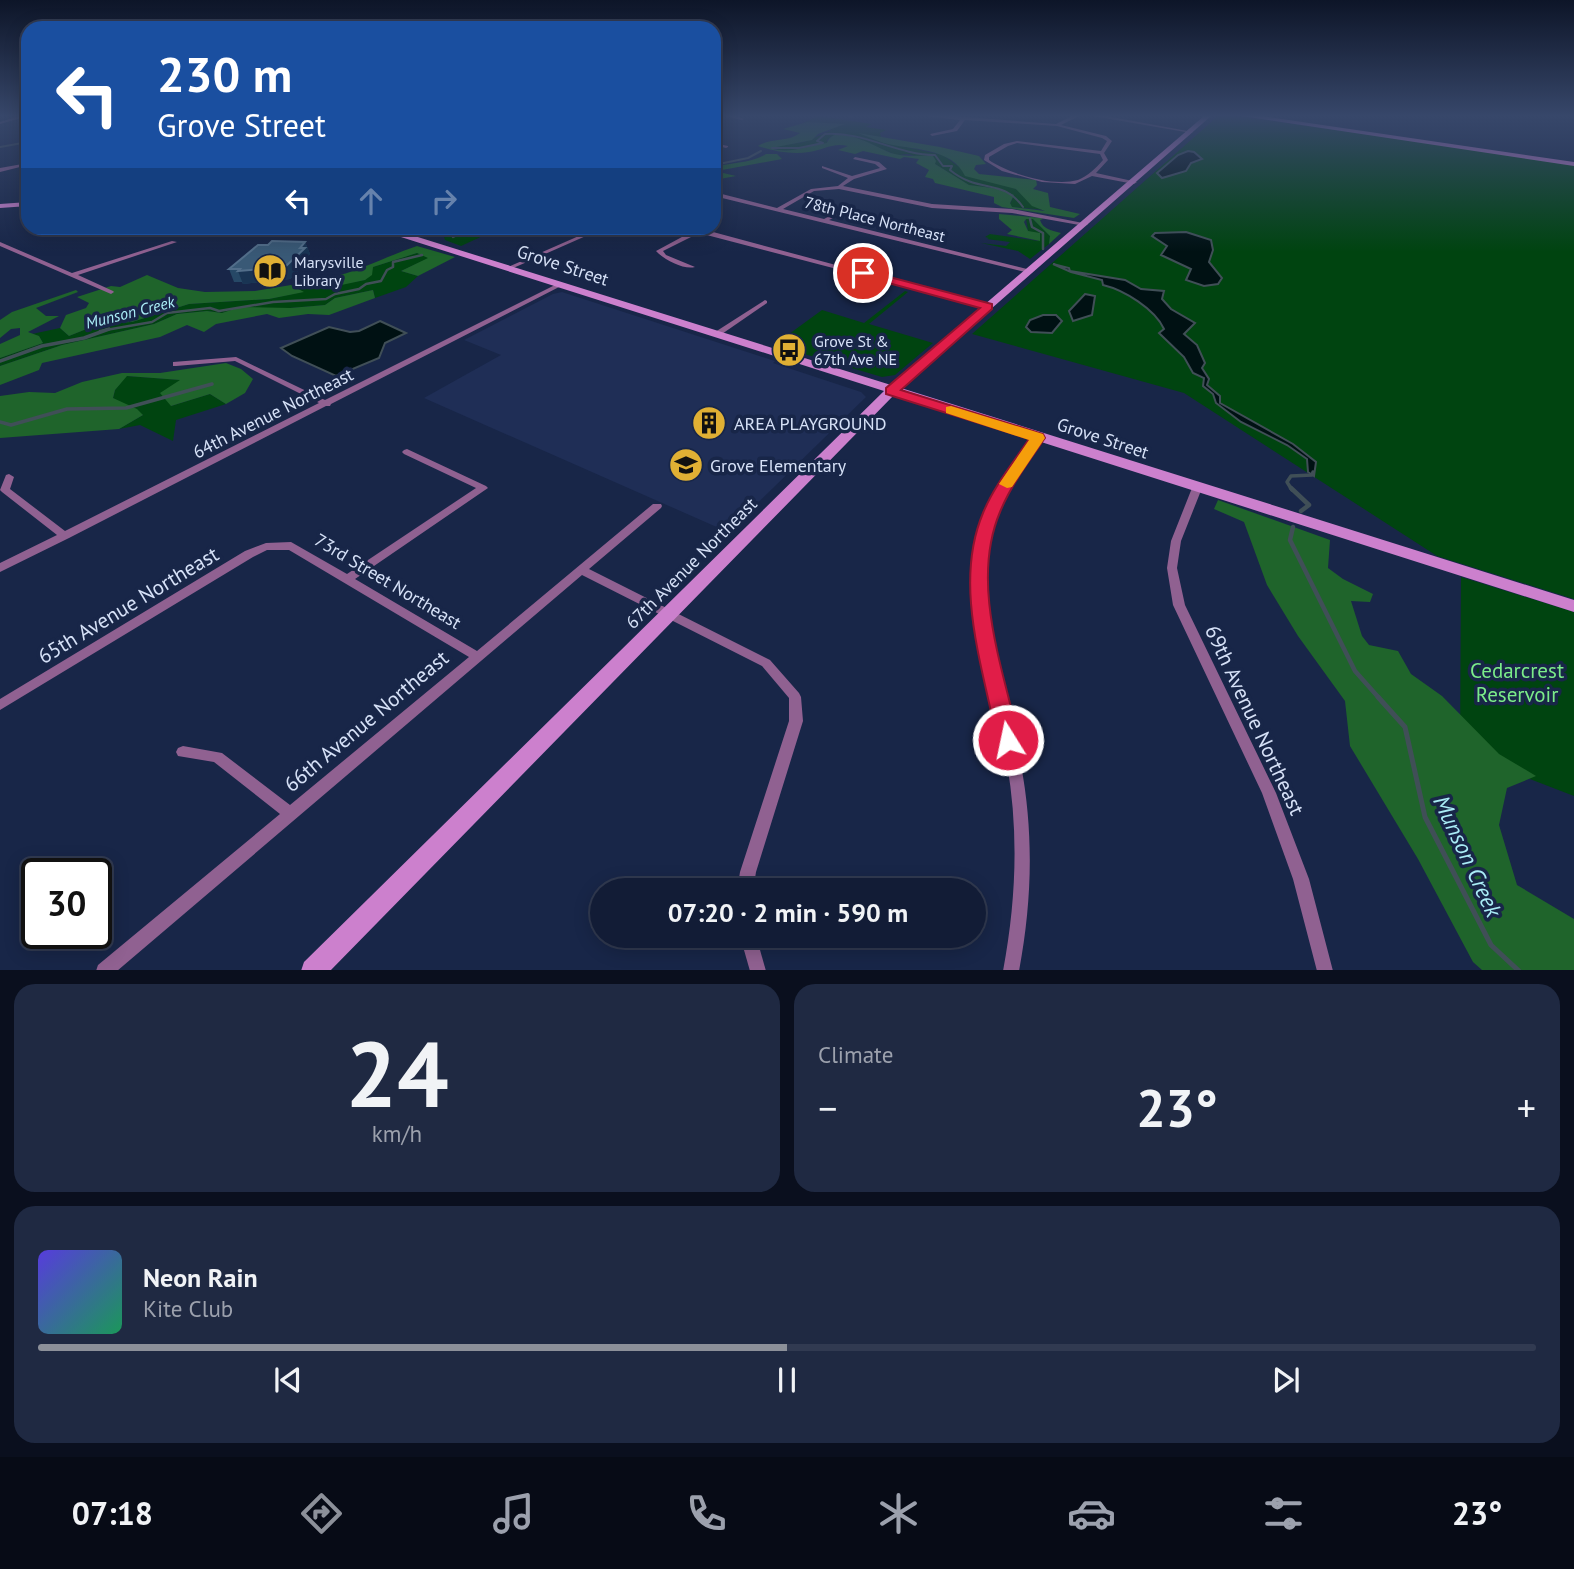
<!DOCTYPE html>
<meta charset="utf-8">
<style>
:root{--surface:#121c36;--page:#1f2942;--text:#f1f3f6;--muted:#9ca1ad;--line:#313a51;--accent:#8c9099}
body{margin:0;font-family:"PT Sans",sans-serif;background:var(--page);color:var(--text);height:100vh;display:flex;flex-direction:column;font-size:26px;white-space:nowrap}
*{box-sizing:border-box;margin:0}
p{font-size:23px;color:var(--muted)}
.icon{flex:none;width:38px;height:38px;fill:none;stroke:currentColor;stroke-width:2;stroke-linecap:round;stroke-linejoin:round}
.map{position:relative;height:970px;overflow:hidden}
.sheet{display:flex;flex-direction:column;gap:14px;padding:14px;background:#0a0f1e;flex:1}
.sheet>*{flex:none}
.hud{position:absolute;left:21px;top:21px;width:700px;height:214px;border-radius:21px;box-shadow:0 4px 18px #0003,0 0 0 2px var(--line);background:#1a4fa0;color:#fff;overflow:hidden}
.speed{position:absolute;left:21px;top:858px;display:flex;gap:14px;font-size:35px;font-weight:700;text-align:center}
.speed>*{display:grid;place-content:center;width:91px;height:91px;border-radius:50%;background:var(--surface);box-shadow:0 4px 18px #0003,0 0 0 2px var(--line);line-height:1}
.speed .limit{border:4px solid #111;border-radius:10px;background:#fff;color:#111}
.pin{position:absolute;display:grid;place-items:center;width:60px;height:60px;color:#fff;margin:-30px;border:4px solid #fff;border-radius:50%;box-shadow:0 2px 7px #0007}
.me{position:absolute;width:77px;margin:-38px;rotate:350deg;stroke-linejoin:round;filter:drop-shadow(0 0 5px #0008)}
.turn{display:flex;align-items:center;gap:24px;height:147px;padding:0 21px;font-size:32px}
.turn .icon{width:91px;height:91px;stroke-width:2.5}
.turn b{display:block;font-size:49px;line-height:60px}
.lanes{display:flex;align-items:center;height:66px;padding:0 21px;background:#0003;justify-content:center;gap:35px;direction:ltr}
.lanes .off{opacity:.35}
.big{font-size:52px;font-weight:800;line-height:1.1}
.sheet .tile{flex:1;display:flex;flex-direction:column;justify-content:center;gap:10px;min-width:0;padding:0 24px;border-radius:21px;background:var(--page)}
.sheet .dial{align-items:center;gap:0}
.dial b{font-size:91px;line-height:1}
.song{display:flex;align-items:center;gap:21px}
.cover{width:84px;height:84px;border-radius:10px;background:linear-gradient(135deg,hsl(250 70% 55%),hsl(150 70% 35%))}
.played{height:7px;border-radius:4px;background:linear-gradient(90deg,var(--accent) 50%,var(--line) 50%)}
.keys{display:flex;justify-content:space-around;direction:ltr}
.heat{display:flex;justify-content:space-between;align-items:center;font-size:38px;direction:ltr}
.sheet .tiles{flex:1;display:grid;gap:14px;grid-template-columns:1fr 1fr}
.tile:last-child{grid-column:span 2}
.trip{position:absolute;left:590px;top:878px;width:396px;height:70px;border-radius:35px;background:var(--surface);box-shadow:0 4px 18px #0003,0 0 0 2px var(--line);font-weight:800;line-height:70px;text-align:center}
.dock{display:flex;height:112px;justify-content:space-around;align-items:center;background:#070b16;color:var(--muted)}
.dock .icon{width:49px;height:49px}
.dock .selected{color:var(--accent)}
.dock b{font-size:32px;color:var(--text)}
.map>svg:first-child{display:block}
.built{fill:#1f2e56}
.green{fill:#004410}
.forest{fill:#1f642b}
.water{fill:#001113;stroke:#404f57;stroke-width:2}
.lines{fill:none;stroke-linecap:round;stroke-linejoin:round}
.stream-far4{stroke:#404f57;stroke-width:2}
.stream-far3{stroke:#404f57;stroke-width:2.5}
.stream-far2{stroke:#404f57;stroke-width:3.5}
.stream-far1{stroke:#404f57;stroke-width:4.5}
.stream{stroke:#404f57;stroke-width:5}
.street{fill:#906191;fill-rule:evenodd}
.secondary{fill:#cc80cd;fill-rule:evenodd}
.wall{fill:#264866}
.shaded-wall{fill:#193453}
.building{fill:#395976;stroke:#526e8a;stroke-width:2}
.route{fill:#e11d48;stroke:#92132f;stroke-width:2}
.slow{fill:#f59e0b}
.labels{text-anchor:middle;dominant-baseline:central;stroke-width:7;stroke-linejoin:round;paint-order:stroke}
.far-street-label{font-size:16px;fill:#d6e1f7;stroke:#182648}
.far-poi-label{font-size:16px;fill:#d6e1f7;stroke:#182648;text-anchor:start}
.far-water-label{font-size:16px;font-style:italic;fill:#aaedf6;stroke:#182648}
.street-label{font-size:18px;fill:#d6e1f7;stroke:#182648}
.poi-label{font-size:18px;fill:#d6e1f7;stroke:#182648;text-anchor:start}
.near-street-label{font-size:21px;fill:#d6e1f7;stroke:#182648}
.near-park-label{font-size:21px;fill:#7bec89;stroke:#182648}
.near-water-label{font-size:23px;font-style:italic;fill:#aaedf6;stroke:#182648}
</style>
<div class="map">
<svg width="1574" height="971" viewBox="0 0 1574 971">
<rect width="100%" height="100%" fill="#182648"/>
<polygon class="built" points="562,292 775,361 773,363 861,392 866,397 728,532 424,398 501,355 464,340 553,294"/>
<g class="green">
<path d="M818,116L872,124L866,127L886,130L880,133L881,137L861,134L883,142L943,155L962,169L1016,189L1046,210L1012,207L1010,204L1014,195L1000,189L969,185L935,164L909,154L896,155L851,136H832L827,140L828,143C810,145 787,156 771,147L804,142L830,131L832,128L803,123Z"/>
<polygon points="1218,116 1236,116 1574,164 1574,599 1437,556 1184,393 972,334"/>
<polygon points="1026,219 1033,219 1050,236 1049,244 1030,259 1018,251 981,243 1006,246 1010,242 987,239 989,238 985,237 990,234 1039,241 1028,231"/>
<polygon points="482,228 514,228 498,229 461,246 445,240 443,233 479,232"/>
<polygon points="417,253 429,258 401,271 418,276 406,287 375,298 373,290 335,298 325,305 290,308 240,308 222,313 207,311 177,314 154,324 62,345 0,366 0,358 43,343 39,336 32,334 60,328 69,336 99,324 132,322 189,304 269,299 302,292 291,285 329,278 332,286 365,280 373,267"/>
<polygon points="905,291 908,292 869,324 933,343 895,375 882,377 774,345 822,310 864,323"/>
<polygon points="126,376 181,380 171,406 210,394 226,404 176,420 173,441 140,425 119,429 143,415 113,398 115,390"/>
<polygon points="1461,577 1574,612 1574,796 1460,752"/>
</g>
<g class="forest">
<path d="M807,122L845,124L818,134L812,140L771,148C789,155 809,145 827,143C835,119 880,151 895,154C906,157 921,155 933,156L936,161L935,164L969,185L1000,189L1014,195L1010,203L1012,207L1045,211L1032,206L1016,189L965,176C952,147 910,150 884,143C875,140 867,136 858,133L940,147L979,156L986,164L976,165L974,169L979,174L1036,180L1037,185L1033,189L1048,193L1050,207L1080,214L1074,218L1002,207L994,203V197L935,183L933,179L925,177L929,170L916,163L919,159L904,157L900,159L863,151L855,154L838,150L848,146C833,142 823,150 809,152C792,155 774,151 758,146C772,137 787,143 800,133L783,129Z"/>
<path d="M766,154H777L782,159L722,170L719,172L736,176L714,180V167C731,162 750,164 766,154Z"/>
<path d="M999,214L1041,218L1043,219L1040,220C1043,229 1050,230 1061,233L1049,244L1050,236L1033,219H1026L1024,222L1028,231L1040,233V241L1007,234L1012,230L999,219Z"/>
<path d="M417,246L455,257L418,276L401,271L428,258L417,253L373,267L372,275L365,280L332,287L329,278C360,271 387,256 417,246Z"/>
<polygon points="147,275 178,288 205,292 255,291 291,285 304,292 269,299 189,304 132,322 99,324 69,336 60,328 66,315 86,308 89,303 77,297 111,286 120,287"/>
<polygon points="76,290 78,292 36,308 46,316 59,316 28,332 39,336 43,343 0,358 0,344 20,335 20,328 11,329 0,338 0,320 12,312"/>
<polygon points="373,290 375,298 329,315 308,314 279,318 267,314 216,324 204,332 187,325 160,337 42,363 39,370 0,385 0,366 62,345 154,324 177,314 207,311 222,313 240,307 290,308 325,305 335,298"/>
<polygon points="226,363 241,369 253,379 245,393 226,404 210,394 171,406 160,393 180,380 127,376 115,390 113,398 137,409 143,415 119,429 0,438 0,396 29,392 55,393 82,382 122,373 160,373"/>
<polygon points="1218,500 1330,540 1328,568 1343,579 1373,594 1370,602 1351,601 1362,636 1369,645 1398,651 1411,674 1442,696 1499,754 1536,776 1507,788 1499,825 1517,885 1574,919 1574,970 1482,970 1473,962 1418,859 1350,746 1345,701 1298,636 1267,585 1244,522 1214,509"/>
</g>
<g class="water">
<polygon points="1188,151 1194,152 1202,159 1191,163 1186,171 1162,178 1157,173 1178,155"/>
<polygon points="1186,232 1211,240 1213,250 1209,262 1222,278 1218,284 1204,286 1186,280 1191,269 1161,255 1167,246 1152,236 1155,233"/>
<path d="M1053,264L1069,268L1070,271L1125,280L1141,289L1164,291L1162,299L1171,309L1195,323L1184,334L1197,345L1205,363L1202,368L1209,379L1207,385L1220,396V403L1293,444L1316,462L1314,476L1308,472L1307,459L1287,445L1241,422L1216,403L1213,394L1203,386L1204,378L1193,373L1184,357L1159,333L1164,329C1155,309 1124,290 1103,285L1102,280L1071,272Z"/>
<polygon points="1085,294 1095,296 1092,315 1073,321 1069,311"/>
<polygon points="1043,315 1056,315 1062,321 1052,333 1031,332 1026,327 1030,320"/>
<polygon points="380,321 406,333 385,343 379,358 336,376 292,356 281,348 329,327 350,332 359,331"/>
</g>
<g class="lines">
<g class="stream-far4">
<polyline points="1570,116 1574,118"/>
<polyline points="0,147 28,142"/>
<path d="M772,148H799L823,143L817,141L825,134C864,131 897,155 935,155L943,166H952L950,170C979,194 1003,178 1023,207"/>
<polyline points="714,165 748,158 761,151"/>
</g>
<g class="stream-far3">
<polyline points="1030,219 1032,227 1043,233 1043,249"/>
<polyline points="453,237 465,231 482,231 483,228"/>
<polyline points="100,331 152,322 167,313 210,308 219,311 273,302 326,299 335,294 359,289 366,284 381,281 387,270 393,267 393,262 422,255"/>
</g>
<g class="stream-far2">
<polyline points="0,361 42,346 84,338 109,329"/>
<polyline points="0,422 11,425 67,409 126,408 212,384"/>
<polyline points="1292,490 1287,482 1291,476 1312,475 1313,472"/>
</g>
<g class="stream-far1">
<polyline points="1291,488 1309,505 1301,511"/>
<polyline points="1293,527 1290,540 1355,671 1379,698"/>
</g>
<polyline class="stream" points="1378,697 1405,727 1425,817 1491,945 1519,971"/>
<g class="street">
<polygon points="19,116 28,116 0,124 0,122"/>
<polygon points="725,116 736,116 744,119 742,120"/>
<polygon points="849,116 853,116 853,117 851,118"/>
<path d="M925,116H952L1056,124L1072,116H1079L1061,125L1106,136L1112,141L1104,153L1108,160L1096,173L1137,182L1134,184L1092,176L1075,184L1042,182L1002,171L984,160L985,155L1004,144L1017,141L1101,151L1107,141L1102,138L1057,126L965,120L957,131L932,136L930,134L953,129L960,120ZM1017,143L1100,154L1103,160C1096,168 1088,176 1078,180C1053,187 1009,174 989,160V157L1008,146Z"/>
<polygon points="1093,116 1106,116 1193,132 1191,133"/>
<polygon points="714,143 728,146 728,147 726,148 714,145"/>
<polygon points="855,157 879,162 887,169 854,179 843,186 932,204 1012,209 1088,224 1085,226 1012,213 932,208 839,189 814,191 783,209 824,219 845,208 849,208 849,210 829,220 1031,270 1032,271 1029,273 714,196 714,192 777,208 811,189 838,186 848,178 822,168 822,166 852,176 880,168 875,164 853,159"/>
<polygon points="28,163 28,165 0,172 0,168"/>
<polygon points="597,228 604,228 511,269 506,268"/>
<path d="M685,228L702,229L992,307L986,308L699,233L663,251L666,255L695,267C684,270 664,260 656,251L693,231Z"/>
<polygon points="172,241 177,242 78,275 113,291 114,292 111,294 0,246 0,242 72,273"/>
<polygon points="559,283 561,284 561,286 331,404 330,406 326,406 69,538 0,572 0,563 57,535 2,492 0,490 6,475 9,474 14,477 10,489 65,531 319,403 235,361 176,366 173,366 173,362 236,357 325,400"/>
<polygon points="765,300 767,301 767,303 719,336 716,336 712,334"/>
<path d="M1037,435L1041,438C1020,470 996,502 988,541C979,587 992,632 1002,677C1009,706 1015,736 1021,765C1034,834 1032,902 1019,971H1003C1016,902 1019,833 1007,764C1001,734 996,705 989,675C979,630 967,584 978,538C987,500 1012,468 1034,436Z"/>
<polygon points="407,449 486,486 488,488 355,579 477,651 653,504 661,504 662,506 661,508 589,569 770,660 799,693 801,697 803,721 756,872 753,891 737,891 740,872 789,721 789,698 762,666 582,575 117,971 96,971 98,965 280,814 214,762 178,756 176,752 178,748 183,746 222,753 290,805 469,657 289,550 267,550 253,557 0,710 0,699 245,551 266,543 291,542 347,574 476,488 404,454 402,452 404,450"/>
<polygon points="1197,485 1202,488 1181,541 1177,568 1185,605 1276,793 1309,879 1333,971 1317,971 1293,879 1262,793 1173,605 1167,568 1171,541 1192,488"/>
<polygon points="740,936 756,936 766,971 750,971"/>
</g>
<g class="secondary">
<polygon points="1204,116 1211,116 901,388 1574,600 1574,612 894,395 330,971 301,971 304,962 884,391 379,230 378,228 389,228 891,385"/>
<polygon points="1242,116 1261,116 1574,162 1574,166"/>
<polygon points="28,202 28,206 0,208 0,204"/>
</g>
</g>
<polygon class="wall" points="305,242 310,254 308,256 309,260 290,279 243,284 242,282 234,282 229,269 268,245"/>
<polygon class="shaded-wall" points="305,242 310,254 308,256 309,260 290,279 243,284 238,271"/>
<polygon class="building" points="272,241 305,242 300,248 305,248 285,267 238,271 240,269 229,269 258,245 268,245"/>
<linearGradient id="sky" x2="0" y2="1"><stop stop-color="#0d1528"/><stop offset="0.46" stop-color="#37476a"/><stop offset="1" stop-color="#37476a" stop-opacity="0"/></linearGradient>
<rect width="1574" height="252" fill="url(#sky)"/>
<path class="route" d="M863,270L992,304V309L901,390L1043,434L1045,438C1029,461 1011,485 1000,512C970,583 1003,668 1019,740L1016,746L1008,749L1000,746L997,740C983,667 953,584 983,513C994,486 1013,463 1029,439L886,394V388L980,308L859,275V271Z"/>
<polygon class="slow" points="951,406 1043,434 1045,438 1012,487 1007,488 999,484 1029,440 946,413 946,407"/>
<defs>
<g id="library-disc" transform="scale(1.75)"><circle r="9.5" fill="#e0b034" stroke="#182648"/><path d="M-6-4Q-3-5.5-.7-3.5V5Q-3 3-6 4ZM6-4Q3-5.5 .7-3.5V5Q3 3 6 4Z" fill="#111"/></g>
<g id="bus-disc" transform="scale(1.75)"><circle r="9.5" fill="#e0b034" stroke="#182648"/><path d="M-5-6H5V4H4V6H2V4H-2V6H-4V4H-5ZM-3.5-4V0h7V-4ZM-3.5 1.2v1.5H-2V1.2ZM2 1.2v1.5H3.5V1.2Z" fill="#111"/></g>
<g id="building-disc" transform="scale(1.75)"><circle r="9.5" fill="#e0b034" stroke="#182648"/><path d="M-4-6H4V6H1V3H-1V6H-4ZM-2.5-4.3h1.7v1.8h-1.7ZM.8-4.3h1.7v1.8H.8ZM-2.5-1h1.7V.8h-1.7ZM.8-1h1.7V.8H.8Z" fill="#111"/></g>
<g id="school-disc" transform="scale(1.75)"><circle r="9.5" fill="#e0b034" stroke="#182648"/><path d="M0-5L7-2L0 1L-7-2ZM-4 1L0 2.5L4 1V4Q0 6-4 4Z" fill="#111"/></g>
</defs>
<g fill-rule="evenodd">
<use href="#library-disc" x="270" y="271"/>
<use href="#bus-disc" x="789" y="350"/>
<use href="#building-disc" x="709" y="423"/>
<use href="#school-disc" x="686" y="465"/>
</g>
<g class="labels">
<g class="far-street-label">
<text transform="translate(875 219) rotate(14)">78th Place Northeast</text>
</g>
<g class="far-poi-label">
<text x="294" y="262">Marysville<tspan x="294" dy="18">Library</tspan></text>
<text x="814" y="341">Grove St &amp;<tspan x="814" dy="18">67th Ave NE</tspan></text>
</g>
<g class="far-water-label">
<text transform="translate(130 312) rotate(-14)">Munson Creek</text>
</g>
<g class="street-label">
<text transform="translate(563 265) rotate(18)">Grove Street</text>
<text transform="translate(273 413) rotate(-27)">64th Avenue Northeast</text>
<text transform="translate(1103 438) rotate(18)">Grove Street</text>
<text transform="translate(691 563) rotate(-45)">67th Avenue Northeast</text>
<text transform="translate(388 581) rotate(31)">73rd Street Northeast</text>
</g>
<g class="poi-label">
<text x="734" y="423">AREA PLAYGROUND</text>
<text x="710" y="465">Grove Elementary</text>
</g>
<g class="near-street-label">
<text transform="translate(128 605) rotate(-31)">65th Avenue Northeast</text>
<text transform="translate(1255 720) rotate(65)">69th Avenue Northeast</text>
<text transform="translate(366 721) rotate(-40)">66th Avenue Northeast</text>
</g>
<g class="near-park-label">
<text x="1517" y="670">Cedarcrest<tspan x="1517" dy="24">Reservoir</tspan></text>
</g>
<g class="near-water-label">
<text transform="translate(1468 856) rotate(65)">Munson Creek</text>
</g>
</g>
</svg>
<div class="speed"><div class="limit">30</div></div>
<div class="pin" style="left:863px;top:273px;background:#d93025"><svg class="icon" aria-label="arrive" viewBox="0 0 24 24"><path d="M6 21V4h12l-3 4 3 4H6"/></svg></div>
<svg class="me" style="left:1008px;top:740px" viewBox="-20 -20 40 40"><circle r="17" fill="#e11d48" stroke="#fff" stroke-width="3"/><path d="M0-11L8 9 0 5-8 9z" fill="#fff"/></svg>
<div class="trip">07:20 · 2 min · 590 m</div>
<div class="hud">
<div class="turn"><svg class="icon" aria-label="left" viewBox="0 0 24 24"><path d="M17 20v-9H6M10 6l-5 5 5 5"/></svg><div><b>230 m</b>Grove Street</div></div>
<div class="lanes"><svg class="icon" aria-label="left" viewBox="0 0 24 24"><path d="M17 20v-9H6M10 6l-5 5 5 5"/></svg><svg class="icon off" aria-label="ahead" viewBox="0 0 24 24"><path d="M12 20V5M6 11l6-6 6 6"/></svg><svg class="icon off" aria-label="right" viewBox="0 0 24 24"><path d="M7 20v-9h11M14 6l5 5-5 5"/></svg></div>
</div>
</div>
<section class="sheet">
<div class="tiles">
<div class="tile dial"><b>24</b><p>km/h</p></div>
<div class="tile"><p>Climate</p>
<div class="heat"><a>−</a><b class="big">23°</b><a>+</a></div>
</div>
<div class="tile">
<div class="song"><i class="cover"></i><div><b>Neon Rain</b><p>Kite Club</p></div></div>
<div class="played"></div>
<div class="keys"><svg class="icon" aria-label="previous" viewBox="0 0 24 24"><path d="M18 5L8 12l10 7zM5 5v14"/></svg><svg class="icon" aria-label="pause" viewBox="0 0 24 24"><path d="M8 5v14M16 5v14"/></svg><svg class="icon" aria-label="next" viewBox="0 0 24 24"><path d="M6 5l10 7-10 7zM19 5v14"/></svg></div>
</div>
</div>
</section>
<nav class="dock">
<b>07:18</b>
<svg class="icon selected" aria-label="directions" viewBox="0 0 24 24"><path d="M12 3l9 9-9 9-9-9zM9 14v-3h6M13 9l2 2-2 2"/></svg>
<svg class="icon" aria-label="music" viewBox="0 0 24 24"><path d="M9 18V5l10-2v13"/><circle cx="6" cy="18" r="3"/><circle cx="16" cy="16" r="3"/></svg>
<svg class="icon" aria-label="phone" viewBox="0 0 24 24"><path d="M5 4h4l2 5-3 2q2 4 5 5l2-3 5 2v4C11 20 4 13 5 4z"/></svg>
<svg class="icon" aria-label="climate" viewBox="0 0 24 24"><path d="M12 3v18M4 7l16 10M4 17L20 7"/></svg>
<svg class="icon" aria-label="car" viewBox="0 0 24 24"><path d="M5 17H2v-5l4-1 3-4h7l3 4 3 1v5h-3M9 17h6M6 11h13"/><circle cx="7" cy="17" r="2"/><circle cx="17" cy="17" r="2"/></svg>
<svg class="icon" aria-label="filters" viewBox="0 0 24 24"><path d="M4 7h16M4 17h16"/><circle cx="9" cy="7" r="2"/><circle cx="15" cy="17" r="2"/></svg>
<b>23°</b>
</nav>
